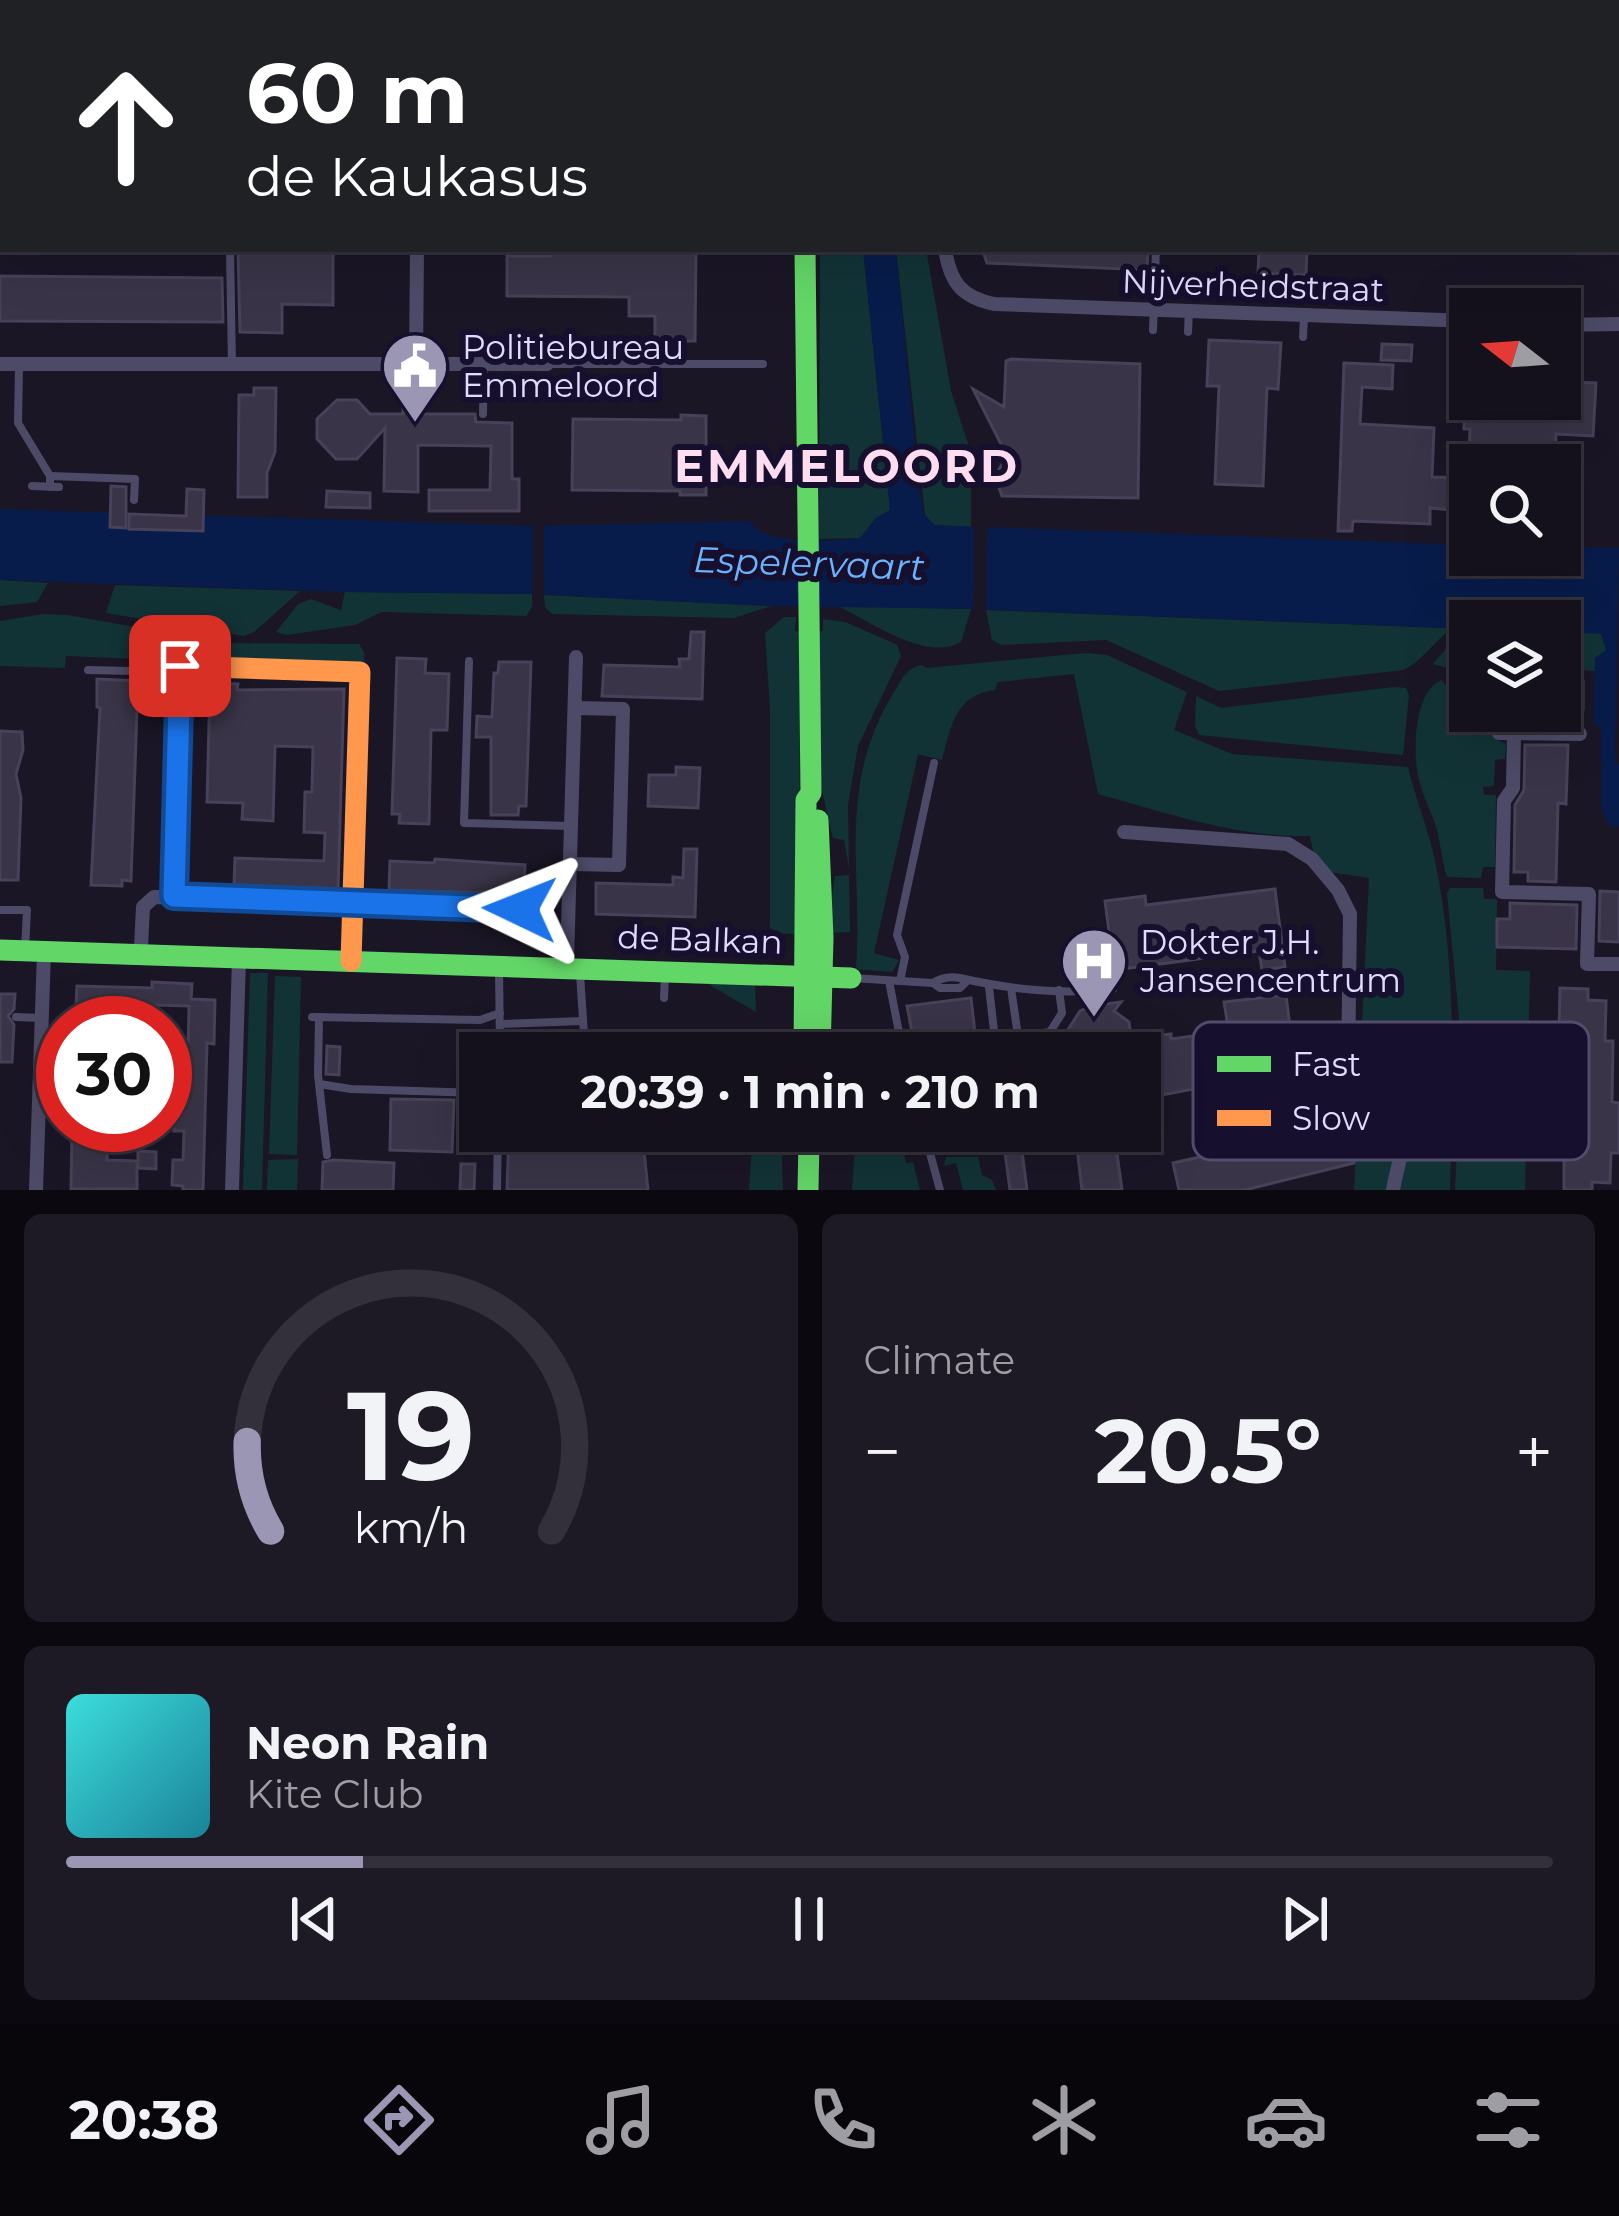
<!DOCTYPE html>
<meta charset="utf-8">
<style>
:root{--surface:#14101c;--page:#1d1925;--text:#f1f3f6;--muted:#9d9da3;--line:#33303b;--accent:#9b96b3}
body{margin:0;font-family:Montserrat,sans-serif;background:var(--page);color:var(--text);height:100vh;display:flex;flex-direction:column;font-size:45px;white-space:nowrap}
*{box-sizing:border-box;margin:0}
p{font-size:39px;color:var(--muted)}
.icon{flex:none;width:66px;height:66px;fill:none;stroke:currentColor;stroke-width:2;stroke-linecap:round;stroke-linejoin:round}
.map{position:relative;height:1190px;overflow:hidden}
.sheet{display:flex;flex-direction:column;gap:24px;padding:24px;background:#0b090f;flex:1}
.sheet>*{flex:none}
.banner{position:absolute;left:0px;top:0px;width:1620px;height:252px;box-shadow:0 12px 48px #0002,0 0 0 3px var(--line);background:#202124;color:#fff;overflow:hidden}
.needle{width:78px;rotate:287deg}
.buttons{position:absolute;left:1449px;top:288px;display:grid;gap:24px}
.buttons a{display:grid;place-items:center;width:132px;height:132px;border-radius:0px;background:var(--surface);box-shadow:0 12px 48px #0002,0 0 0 3px var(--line);font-size:60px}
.speed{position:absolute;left:36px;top:996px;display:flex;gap:24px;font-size:60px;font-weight:700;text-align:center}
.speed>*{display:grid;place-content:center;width:156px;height:156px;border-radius:50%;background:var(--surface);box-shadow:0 12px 48px #0002,0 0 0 3px var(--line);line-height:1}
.speed .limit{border:18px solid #d22;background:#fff;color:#111}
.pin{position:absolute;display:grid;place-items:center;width:102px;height:102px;color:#fff;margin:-51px;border-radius:24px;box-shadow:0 6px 18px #0006}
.me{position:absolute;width:132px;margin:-66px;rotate:272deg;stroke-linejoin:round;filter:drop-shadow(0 0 9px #0008)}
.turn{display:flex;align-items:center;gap:42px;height:252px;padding:0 48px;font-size:54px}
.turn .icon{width:156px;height:156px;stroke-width:2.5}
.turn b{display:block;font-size:84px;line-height:102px}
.big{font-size:90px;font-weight:700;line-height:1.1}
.sheet .widget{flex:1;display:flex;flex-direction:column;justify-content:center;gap:18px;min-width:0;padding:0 42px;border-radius:18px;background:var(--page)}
.sheet .dial{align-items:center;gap:0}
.dial svg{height:312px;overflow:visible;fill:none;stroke:var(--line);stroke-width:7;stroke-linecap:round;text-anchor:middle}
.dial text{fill:var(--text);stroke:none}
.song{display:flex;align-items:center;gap:36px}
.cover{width:144px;height:144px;border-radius:18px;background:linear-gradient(135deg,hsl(180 70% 55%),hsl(190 70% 35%))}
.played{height:12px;border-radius:6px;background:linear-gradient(90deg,var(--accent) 20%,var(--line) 20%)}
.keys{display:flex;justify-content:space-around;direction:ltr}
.heat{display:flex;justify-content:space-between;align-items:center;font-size:66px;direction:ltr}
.sheet .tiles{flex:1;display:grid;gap:24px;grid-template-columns:1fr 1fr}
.widget:last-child{grid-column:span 2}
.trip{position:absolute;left:459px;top:1032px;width:702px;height:120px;border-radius:0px;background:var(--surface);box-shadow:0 12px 48px #0002,0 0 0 3px var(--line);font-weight:700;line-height:120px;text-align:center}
.dock{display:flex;height:192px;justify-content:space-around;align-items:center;background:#08060b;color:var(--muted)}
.dock .icon{width:84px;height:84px}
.dock .selected{color:var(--accent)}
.dock b{font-size:54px;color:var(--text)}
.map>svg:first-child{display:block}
.green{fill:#123336}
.water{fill:#081c4b}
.pier{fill:#1a1626}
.building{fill:#393447;stroke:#474159;stroke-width:3}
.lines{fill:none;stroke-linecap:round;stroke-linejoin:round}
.lane{stroke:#4d4a67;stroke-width:8}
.street{stroke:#4d4a67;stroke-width:14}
.fast{stroke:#63d668;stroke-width:21}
.slow{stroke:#ff974d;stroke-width:21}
.route-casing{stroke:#114b97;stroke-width:30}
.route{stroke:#1a73e8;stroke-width:21}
.labels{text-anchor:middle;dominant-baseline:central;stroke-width:12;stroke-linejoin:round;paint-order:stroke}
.street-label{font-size:33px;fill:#e1dbff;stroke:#160f2d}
.poi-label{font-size:33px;fill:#e1dbff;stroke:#160f2d;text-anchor:start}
.water-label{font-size:36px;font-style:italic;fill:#69b3ff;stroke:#160f2d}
.district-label{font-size:45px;font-weight:bold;letter-spacing:3px;fill:#ffddf1;stroke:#160f2d}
.key{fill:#160f2d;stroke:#534c6c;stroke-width:3}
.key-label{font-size:33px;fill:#e1dbff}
</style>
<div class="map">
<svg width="1619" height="1190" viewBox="0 0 1619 1190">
<rect width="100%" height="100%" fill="#1a1626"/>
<g class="green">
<polygon points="820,249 863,249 890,510 876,518 860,538 819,539"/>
<polygon points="896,249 926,249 951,391 971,453 971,528 934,525 925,515"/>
<polygon points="0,580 48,583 37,602 0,606"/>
<polygon points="115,585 300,591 254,632 244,636 106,613"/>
<polygon points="345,592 533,594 532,607 526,616 381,612 355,625 287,635 276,632 298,604 311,599 341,610"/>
<polygon points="544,595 771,606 734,618 552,614 545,607"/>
<path d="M838,606L971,609L961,642C926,662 871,622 838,606Z"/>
<path d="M986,610L1470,629V690L1451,669L1433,664L1445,650L1450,630C1434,642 1420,663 1403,670L1219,691L1106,640L1001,645L992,640Z"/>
<polygon points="44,614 67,615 227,643 359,644 364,652 364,668 66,656 65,668 0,666 0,621"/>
<polygon points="784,617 796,617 795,631 800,632 799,934 775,933 770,927 770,709 765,633"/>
<polygon points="823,619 845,622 891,642 897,645 901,656 858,746 848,805 849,869 844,840 833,838 819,778 819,631 823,631"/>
<polygon points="1560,632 1602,633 1607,651 1595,658 1595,671 1560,669"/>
<path d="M1085,653L1107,655L1187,692L1174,730L1232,754L1408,767C1415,797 1427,826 1434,856C1458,966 1452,1079 1450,1190H1354L1369,878L1317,870L1310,836C1238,838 1167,813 1098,794L1074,674L998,682L995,690C955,695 951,726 942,760L918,754L874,953L899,960L892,972L856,969C863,869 837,790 891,697C900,683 904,669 921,665L927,668Z"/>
<path d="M1441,680L1498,740L1506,744L1505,759L1495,760L1494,786L1483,787L1484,795H1496L1495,867H1483L1481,878L1447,877C1442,862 1441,846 1437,830C1432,812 1422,795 1418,776C1413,750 1414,692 1441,680Z"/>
<polygon points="1394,687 1406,688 1409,695 1403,755 1199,735 1195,726 1196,696 1221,708"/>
<polygon points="849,875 850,932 827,933 835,876"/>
<polygon points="1450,888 1483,888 1484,899 1497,899 1496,970 1530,971 1525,1190 1455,1190 1462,1049 1447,893"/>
<polygon points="250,973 268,973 262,1190 243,1190"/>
<polygon points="275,976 301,977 297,1155 269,1154"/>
<polygon points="703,981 755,983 756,1012"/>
<polygon points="753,1131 781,1131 783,1190 749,1190"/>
<polygon points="856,1131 915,1131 917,1137 901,1141 906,1163 913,1162 920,1190 852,1190"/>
<polygon points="946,1157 978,1157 982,1175 992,1180 996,1190 963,1190 956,1163 944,1166"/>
<polygon points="298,1159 297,1190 267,1190 268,1160"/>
</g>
<path class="water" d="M863,249H896L919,488L925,515L934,525L1470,545V555H1560V547L1619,548L1615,757L1619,765V826L1610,827L1601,809V730L1594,721L1595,658L1606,650L1601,634L1560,632V621H1470V629L971,609L771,606L533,594L345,592L0,580V509L533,526L749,521C769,548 829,541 860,538L876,518L890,510Z"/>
<g class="pier">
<polygon points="533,520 544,521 544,601 532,600"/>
<polygon points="987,522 986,616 973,615 974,522"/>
</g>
<g class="building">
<polygon points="238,249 333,253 333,305 282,304 282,333 240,332"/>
<polygon points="550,249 696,249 695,341 655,341 655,316 629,316 629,297 507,296 507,256 550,256"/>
<polygon points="982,249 1148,249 1147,270 987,263"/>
<polygon points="1259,249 1307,249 1306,275 1258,273"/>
<polygon points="0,276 222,278 223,322 0,321"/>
<polygon points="1209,340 1281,343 1278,389 1267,388 1263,486 1215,484 1219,386 1207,386"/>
<polygon points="1382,344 1412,345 1411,361 1381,360"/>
<polygon points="1011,359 1140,364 1138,498 1002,496 995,476 1007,456 973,389 1004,407 1006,361"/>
<polygon points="1344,363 1393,365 1392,389 1362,387 1360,424 1434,428 1432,477 1466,478 1465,511 1430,508 1430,524 1353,521 1352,531 1338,531"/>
<polygon points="1568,382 1596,383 1593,436 1556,434 1555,458 1469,454 1470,429 1464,429 1465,399 1560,399 1560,390"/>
<polygon points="254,388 276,388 275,452 267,473 267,497 238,497 239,395 254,395"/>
<polygon points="337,400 357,400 370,414 403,414 403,408 424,408 424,414 475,414 476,422 512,423 512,479 519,479 519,511 429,511 429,490 490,490 491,446 418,445 418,492 384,491 385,428 357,459 336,459 317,439 317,419"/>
<polygon points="681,415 706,416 706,495 680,495 680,491 572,490 573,419 681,420"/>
<polygon points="111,486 126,487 126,528 110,527"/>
<polygon points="187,489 204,490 203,531 129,529 129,514 186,516"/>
<polygon points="327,491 370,493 370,508 326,507"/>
<polygon points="1560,495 1575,496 1574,518 1560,518"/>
<polygon points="691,632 704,632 702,699 602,696 604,665 680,667 679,659 689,659"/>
<polygon points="397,658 426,659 425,673 449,674 447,730 431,730 429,824 399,823 400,814 392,814"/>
<polygon points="499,662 531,662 526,806 519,806 518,815 491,815 491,737 476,737 477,716 492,717 494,673 498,673"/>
<polygon points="97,679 138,681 131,881 122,880 122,886 91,885 100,708 97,707"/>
<polygon points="1560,680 1583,681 1583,709 1560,708"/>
<polygon points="210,683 238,684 237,690 344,689 338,889 234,885 235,858 324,861 325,833 304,832 305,792 312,792 313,747 275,746 273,821 242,819 243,803 207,802"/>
<polygon points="1499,711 1570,711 1570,723 1499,722"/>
<polygon points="0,731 22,732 23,750 16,774 21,798 18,880 0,880"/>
<polygon points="1525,745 1568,745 1566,804 1558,803 1556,882 1528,881 1528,872 1514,872 1515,805 1524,790"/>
<polygon points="676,767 700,768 698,808 648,806 649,775 676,775"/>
<polygon points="684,849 697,849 695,917 596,914 596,883 673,885 673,877 683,878"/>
<polygon points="435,859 525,865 524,894 389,890 390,861 434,863"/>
<polygon points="1275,889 1285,967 1262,970 1259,951 1114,970 1105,901 1145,896 1146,905"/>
<polygon points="1600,891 1619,892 1619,942 1599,941"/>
<polygon points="1510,903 1577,905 1576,949 1497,947 1497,919 1510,919"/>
<polygon points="152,982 192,984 191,999 215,1000 214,1044 207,1043 203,1190 183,1190 183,1186 172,1185 173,1160 183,1160 184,1131 174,1131 175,1105 185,1105 186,1076 176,1076 176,1051 188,1051 189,1006 153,1005 153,1013 110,1012 109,1023 75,1023 77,986 152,988"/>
<polygon points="1560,988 1588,989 1588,1000 1606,1001 1605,1041 1613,1041 1612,1102 1619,1103 1619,1153 1611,1153 1610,1183 1592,1182 1592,1190 1564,1190 1564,1151 1572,1152 1574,1092 1566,1091 1567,1030 1559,1030"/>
<polygon points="0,994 15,994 14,1009 8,1016 14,1025 12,1062 0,1062"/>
<polygon points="1286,995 1297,1084 1278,1087 1278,1082 1215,1090 1215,1085 1140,1099 1140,1053 1070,1053 1067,1031 1080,1011 1091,1006 1121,1002 1114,1011 1129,1022 1131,1039 1171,1034 1171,1039 1208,1034 1208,1030 1228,1027 1224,1002"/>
<polygon points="971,998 975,1033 986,1031 989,1053 916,1053 907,1006"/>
<polygon points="513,1038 574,1039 575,1053 512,1053"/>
<polygon points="327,1046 340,1047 339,1075 326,1074"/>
<polygon points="391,1099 454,1100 452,1152 390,1150"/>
<polygon points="72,1130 108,1131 107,1160 137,1161 137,1189 71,1189"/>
<polygon points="509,1131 571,1131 570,1150 603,1147 601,1131 642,1131 648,1190 507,1190"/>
<polygon points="1075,1131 1114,1131 1122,1190 1082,1190"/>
<polygon points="1358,1134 1354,1163 1245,1190 1179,1190 1173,1163 1236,1149 1239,1160"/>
<polygon points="1021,1143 1027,1190 1010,1190 1004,1145"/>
<polygon points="138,1151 156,1152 156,1169 138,1168"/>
<polygon points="333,1160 394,1163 393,1190 322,1190 323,1162"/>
<polygon points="461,1164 475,1164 474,1190 460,1190"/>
</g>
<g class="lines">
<g class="lane">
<polyline points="39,3 39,0"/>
<polyline points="533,3 534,0"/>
<polyline points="1095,3 1095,0"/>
<polyline points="0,10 3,10"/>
<polyline points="230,249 232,366"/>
<polyline points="1153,330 1156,249"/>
<polyline points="1188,332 1189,310"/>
<polyline points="1303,337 1304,316"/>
<polyline points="549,364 763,364"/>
<polyline points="19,365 18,423 50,476 50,487"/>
<polyline points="1560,382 1563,325"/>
<polyline points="483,414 484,363"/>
<polyline points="50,476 135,479 134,500"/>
<polyline points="32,486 59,487"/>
<polyline points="469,661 464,823 570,826"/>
<polyline points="88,670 177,672"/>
<polyline points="0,910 27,910 25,949"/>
<polyline points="499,967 500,1053"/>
<polyline points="580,974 585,1050"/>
<polyline points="852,978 933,983 940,988 960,988 966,982"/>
<polyline points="889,981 903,1053"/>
<polyline points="900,981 905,957 897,935 934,763"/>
<path d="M933,983C941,978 950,976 960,978C1008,989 1061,995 1113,989"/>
<polyline points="989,987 995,1040 1050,1032 1062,1013 1059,990"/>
<polyline points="1011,988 1018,1036"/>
<polyline points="664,998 665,975"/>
<polyline points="16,1017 40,1018"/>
<polyline points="312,1017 480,1020 500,1013"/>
<polyline points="319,1017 318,1075 327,1155"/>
<polyline points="500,1024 583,1021"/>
<polyline points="319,1084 351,1089 480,1093"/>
<polyline points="924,1131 940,1190"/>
<polyline points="928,1146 1019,1135"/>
<polyline points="497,1190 498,1131"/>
</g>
<g class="street">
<polyline points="421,3 421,0"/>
<polyline points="630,3 631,0"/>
<polyline points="932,3 932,0"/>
<polyline points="0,123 3,123"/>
<path d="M945,249C950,282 961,297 994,304L1470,321"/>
<polyline points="1560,325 1619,324"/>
<polyline points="416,363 417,249"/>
<polyline points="0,364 547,364"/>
<polyline points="1499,733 1580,734"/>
<polyline points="1514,733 1513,788 1504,801 1502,892 1589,894 1587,964 1619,964"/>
<path d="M1124,832L1288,844L1312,859L1338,890L1350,914L1348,1069C1354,1100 1393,1094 1401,1122C1407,1141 1396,1171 1393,1190"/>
<polyline points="570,864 619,865 623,709 575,708"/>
<polyline points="353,904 520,909"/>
<polyline points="141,947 143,907 154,897 353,902"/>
<polyline points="567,960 576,657"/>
<polyline points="36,1190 44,952"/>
<polyline points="232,1190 239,958"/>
</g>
<g class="fast">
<polyline points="818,820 823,938 820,1053"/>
<polyline points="0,950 851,978"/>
<polyline points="804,1053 806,800 811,793 805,249"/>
<polyline points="803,1131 809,1138 808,1190"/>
</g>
<g class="slow">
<polyline points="814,0 814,3"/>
<polyline points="174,896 180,666 360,672 351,961"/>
</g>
</g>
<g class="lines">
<g class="route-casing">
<polyline id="route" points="180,666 174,896 520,909"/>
</g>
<use href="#route" class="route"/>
</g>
<defs>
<g id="civic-pin" transform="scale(3.45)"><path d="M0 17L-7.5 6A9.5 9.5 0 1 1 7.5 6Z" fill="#9b96b3" stroke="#160f2d"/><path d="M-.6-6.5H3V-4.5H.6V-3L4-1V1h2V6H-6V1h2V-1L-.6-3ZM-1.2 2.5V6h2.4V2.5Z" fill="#fff"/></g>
<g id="hospital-pin" transform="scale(3.45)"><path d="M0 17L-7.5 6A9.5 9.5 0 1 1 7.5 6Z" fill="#9b96b3" stroke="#160f2d"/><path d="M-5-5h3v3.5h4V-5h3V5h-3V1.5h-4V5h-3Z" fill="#fff"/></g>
</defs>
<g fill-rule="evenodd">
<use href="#civic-pin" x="415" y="366"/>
<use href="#hospital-pin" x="1094" y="961"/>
</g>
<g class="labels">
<g class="street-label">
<text transform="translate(1253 285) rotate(2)">Nijverheidstraat</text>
<text transform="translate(700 939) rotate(2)">de Balkan</text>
</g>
<g class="poi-label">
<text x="462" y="347">Politiebureau<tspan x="462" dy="38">Emmeloord</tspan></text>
<text x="1140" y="942">Dokter J.H.<tspan x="1140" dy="38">Jansencentrum</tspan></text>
</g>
<g class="water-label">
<text transform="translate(809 563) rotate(2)">Espelervaart</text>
</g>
<g class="district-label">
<text x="847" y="465">EMMELOORD</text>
</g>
</g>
<rect x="1193" y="1022" width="396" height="138" rx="18" class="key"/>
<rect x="1217" y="1056" width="54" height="16" fill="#63d668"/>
<rect x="1217" y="1110" width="54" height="16" fill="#ff974d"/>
<g class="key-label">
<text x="1292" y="1076">Fast</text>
<text x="1292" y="1130">Slow</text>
</g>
</svg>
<div class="buttons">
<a><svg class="needle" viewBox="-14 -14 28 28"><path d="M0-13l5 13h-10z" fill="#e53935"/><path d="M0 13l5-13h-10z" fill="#9d9da3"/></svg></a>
<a><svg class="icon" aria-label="search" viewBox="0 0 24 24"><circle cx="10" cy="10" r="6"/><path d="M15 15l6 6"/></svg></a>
<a><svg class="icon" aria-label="layers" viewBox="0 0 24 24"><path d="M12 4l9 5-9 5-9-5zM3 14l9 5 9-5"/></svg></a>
</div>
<div class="speed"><div class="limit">30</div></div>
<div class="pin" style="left:180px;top:666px;background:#d93025"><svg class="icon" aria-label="arrive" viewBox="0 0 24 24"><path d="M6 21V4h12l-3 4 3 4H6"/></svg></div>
<svg class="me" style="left:520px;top:909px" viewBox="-20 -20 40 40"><path d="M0-17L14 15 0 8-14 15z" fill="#1a73e8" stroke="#fff" stroke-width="4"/></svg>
<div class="trip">20:39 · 1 min · 210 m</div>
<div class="banner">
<div class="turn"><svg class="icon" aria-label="ahead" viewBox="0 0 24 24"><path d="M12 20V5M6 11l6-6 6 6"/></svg><div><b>60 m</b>de Kaukasus</div></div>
</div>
</div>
<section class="sheet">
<div class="tiles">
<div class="widget dial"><svg viewBox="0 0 100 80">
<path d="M14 69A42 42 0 1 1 86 69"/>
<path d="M14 69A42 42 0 0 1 8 46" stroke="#9b96b3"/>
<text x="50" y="56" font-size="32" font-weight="700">19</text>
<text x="50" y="72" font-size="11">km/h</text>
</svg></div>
<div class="widget"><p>Climate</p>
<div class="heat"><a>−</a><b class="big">20.5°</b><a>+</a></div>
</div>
<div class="widget">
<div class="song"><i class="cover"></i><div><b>Neon Rain</b><p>Kite Club</p></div></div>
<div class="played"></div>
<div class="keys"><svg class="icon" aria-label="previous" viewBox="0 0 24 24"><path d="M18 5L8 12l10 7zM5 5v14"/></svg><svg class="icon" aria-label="pause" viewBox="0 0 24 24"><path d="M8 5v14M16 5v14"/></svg><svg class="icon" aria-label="next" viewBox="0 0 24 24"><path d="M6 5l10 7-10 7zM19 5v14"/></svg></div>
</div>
</div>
</section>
<nav class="dock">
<b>20:38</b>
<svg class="icon selected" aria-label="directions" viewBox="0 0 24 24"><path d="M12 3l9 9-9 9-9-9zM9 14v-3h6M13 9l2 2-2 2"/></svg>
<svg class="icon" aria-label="music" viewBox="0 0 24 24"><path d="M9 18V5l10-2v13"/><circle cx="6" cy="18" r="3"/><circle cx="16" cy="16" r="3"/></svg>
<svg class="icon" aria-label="phone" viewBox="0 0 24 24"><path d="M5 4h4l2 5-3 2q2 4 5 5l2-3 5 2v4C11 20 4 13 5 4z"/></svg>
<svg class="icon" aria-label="climate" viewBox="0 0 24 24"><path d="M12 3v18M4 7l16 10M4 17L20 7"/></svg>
<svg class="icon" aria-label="car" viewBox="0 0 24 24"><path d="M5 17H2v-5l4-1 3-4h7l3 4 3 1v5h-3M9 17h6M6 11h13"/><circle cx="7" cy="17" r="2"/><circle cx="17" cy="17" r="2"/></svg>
<svg class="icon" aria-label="filters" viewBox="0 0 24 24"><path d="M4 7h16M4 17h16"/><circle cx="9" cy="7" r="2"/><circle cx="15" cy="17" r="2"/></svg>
</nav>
